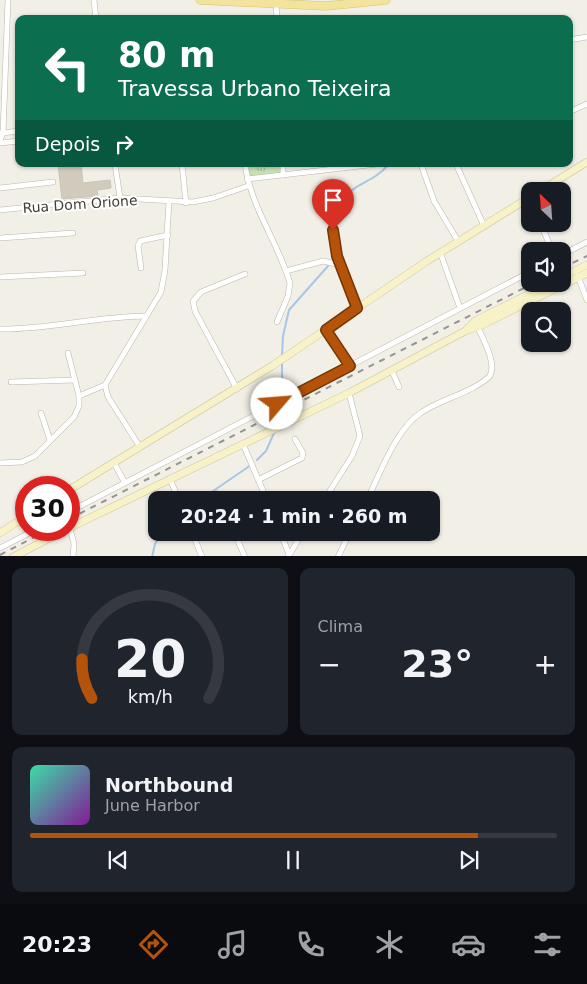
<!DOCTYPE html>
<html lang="pt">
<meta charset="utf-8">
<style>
:root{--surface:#171b24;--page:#20242c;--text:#f1f3f6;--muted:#9ea1a6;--line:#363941;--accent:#b45309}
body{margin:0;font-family:"DejaVu Sans",sans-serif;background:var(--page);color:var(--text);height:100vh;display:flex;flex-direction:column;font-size:19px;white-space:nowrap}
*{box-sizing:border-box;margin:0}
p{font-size:16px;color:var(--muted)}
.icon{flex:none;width:28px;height:28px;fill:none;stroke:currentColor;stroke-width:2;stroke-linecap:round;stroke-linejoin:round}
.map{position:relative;height:556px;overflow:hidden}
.drawer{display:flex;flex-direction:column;gap:12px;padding:12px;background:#0d0f14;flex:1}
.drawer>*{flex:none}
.top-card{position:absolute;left:15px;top:15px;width:558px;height:152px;border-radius:10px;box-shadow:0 1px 4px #0004;background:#0b6e4f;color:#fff;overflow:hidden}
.needle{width:32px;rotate:335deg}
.controls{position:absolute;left:521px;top:182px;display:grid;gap:10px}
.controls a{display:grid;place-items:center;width:50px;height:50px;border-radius:10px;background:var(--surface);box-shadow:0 1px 4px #0004;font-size:25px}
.speed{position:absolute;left:15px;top:476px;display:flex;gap:10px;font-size:25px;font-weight:700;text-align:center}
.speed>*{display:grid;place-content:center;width:65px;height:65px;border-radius:50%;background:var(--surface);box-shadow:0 1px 4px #0004;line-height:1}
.speed .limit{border:8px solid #d22;background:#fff;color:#111}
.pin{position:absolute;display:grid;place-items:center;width:42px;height:42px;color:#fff;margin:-51px -21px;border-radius:50% 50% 50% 0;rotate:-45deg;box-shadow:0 0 5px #0007}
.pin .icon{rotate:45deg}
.me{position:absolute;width:55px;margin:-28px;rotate:63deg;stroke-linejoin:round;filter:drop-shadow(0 0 4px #0008)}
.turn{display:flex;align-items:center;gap:18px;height:105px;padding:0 20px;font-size:22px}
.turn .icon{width:65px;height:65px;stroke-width:2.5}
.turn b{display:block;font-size:35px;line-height:42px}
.then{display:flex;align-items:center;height:48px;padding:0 20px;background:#0003;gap:10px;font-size:19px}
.big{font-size:38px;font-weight:800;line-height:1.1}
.drawer .widget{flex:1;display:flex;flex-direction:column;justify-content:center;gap:8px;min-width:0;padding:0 18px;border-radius:10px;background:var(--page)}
.drawer .dial{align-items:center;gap:0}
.dial svg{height:130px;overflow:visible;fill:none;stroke:var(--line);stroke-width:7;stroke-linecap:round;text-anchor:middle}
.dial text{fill:var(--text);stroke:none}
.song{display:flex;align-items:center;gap:15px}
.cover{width:60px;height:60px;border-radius:8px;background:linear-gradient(135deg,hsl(160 70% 55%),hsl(290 70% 35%))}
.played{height:5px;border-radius:2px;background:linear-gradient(90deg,var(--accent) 85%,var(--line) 85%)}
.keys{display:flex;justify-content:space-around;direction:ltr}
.heat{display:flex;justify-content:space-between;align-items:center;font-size:28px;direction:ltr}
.drawer .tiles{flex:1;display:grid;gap:12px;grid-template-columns:1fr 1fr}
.widget:last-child{grid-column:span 2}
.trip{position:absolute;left:148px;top:491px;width:292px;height:50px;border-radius:10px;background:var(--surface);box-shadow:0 1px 4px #0004;font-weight:800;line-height:50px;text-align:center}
.menu{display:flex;height:80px;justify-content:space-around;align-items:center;background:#090b0e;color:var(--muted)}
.menu .icon{width:35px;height:35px}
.menu .selected{color:var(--accent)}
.menu b{font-size:22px;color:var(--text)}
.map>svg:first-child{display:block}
.grass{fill:url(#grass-tufts)}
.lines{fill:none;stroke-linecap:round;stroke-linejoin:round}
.stream{stroke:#a8c6e7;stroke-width:2}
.building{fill:#d1cbbd;stroke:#cbc4b1}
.street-casing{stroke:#bbb7aa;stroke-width:6}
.secondary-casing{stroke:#ccc49a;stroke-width:8}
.primary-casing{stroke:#d5c36f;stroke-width:9}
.street{stroke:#fff;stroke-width:5}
.secondary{stroke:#f8f2c9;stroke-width:7}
.primary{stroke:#f2e49d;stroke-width:8}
.rail{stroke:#949494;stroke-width:2;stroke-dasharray:6 6;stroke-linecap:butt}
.route-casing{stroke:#753606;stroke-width:12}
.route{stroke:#b45309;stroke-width:9}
.labels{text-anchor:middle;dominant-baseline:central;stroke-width:4;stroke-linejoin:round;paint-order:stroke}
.street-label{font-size:14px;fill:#433f36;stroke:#fff}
</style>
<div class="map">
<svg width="587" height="557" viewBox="0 0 587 557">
<defs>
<pattern id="grass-tufts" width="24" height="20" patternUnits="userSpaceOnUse" patternTransform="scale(1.25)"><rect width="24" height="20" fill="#c7e1b3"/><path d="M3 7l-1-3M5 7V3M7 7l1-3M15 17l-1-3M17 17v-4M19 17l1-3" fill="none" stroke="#acc29b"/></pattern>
</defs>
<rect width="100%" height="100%" fill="#f1efe6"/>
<polygon class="grass" points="245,164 283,164 283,175 247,179"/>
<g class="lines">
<g class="stream">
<path d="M337,221C344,178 366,191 389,164"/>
<polyline points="282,356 283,336 289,310 328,266"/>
<polyline points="280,395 282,385 282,363"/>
<polyline points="257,460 266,451 274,433"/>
<polyline points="200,500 251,465"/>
<polyline points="152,557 155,544 162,532"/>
</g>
</g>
<polygon class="building" points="58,164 81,164 83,183 110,180 111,188 97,190 98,196 62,199"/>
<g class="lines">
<g class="street-casing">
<g id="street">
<polyline points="94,0 96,19"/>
<polyline points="276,4 277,19"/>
<polyline points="569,40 587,37"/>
<polyline points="569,112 587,104"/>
<polyline points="2,133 19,131"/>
<polyline points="0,140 3,133 8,0"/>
<polyline points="0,143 19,141"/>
<polyline points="115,164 120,198"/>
<polyline points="182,164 186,203"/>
<path d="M245,164C251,208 278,242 290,283L288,296L277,322"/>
<polyline points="283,164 283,175"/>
<polyline points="421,164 434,201 458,241"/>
<polyline points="456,164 484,226"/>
<polyline points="247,179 377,164"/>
<polyline points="0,188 53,182"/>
<polyline points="0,210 120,198 193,202 213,198 248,186"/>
<polyline points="333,222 337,256 357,308"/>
<polyline points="541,224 552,251"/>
<polyline points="0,238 73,233"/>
<polyline points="440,252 460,308"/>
<polyline points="562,255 587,242"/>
<polyline points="141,268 138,246 140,241 168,235"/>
<polyline points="286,271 323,261 340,265"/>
<polyline points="578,276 587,300"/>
<polyline points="0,277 83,273"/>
<path d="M0,329C49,330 97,316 146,316"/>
<polyline points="326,330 350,366"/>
<polyline points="68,353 79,396"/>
<polyline points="392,371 399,387"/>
<polyline points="11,382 75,380"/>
<polyline points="237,389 195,311 193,301 201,292 245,274"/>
<polyline points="41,413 50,440"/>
<polyline points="243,444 267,500"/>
<polyline points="140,447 108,397 105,385 161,292 165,270 169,201"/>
<polyline points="0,463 22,462 35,456 74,417 79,406 79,396 105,385"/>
<polyline points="114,463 125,483"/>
<polyline points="170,479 179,500"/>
<polyline points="258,480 302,458 303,453 295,439"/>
<polyline points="216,493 219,500"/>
<polyline points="324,500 352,456 360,436 349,393"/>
<path d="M367,500C380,474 396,428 422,412C443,398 472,393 490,376C497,362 482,338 477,325"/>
<polyline points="69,512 530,272"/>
<polyline points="70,528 74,544 73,557"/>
<polyline points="192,532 202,557"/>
<polyline points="234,532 245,557"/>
<polyline points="280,532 289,554"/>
<polyline points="0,548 35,530"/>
<polyline points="288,557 303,532"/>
<polyline points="338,557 350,532"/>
</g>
</g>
<g class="secondary-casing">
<g id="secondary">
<polyline points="540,191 587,162"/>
<polyline points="562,277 587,265"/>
<polyline points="467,329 475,321 549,284"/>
<polyline points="69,490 272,366 427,261 530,197"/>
<polyline points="69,528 349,393 467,330 478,327 587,273"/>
<polyline points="0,533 26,516"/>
<polyline points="13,557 65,530"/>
</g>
</g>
<g class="primary-casing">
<polyline id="primary" points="200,0 326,6 386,0"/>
</g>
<use href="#street" class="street"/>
<use href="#secondary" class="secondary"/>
<use href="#primary" class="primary"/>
<g class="rail">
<polyline points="562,268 587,256"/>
<polyline points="69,519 532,284"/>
<polyline points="0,555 48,530"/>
</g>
</g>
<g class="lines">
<g class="route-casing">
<polyline id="route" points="277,404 350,366 326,330 357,308 337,256 333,230"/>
</g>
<use href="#route" class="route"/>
</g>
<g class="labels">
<g class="street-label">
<text transform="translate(80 204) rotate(-4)">Rua Dom Orione</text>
</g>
</g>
</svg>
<div class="controls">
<a><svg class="needle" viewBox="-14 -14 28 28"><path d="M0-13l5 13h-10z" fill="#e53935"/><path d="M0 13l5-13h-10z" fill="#9ea1a6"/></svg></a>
<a><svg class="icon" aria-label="sound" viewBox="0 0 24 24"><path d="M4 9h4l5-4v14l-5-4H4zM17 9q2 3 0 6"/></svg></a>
<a><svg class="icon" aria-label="search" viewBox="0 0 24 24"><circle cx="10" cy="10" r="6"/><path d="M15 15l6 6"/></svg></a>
</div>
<div class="speed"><div class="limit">30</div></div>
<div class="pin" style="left:333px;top:230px;background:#d93025"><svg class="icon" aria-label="arrive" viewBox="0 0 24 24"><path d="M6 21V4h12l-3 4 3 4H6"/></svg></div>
<svg class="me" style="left:277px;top:404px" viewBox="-20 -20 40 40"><circle r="19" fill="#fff"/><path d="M0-13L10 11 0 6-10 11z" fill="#b45309"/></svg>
<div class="trip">20:24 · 1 min · 260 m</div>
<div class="top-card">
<div class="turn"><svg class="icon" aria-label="left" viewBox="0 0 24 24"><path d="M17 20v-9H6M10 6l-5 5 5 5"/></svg><div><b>80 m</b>Travessa Urbano Teixeira</div></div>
<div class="then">Depois<svg class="icon" aria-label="right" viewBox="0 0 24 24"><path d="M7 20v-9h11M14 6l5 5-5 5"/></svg></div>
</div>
</div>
<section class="drawer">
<div class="tiles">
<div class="widget dial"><svg viewBox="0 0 100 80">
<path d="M14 69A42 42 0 1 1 86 69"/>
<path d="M14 69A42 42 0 0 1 8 45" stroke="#b45309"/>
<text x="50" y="56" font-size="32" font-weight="700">20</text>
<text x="50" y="72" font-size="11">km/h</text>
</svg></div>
<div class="widget"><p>Clima</p>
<div class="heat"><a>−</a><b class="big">23°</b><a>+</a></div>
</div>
<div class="widget">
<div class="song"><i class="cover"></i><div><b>Northbound</b><p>June Harbor</p></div></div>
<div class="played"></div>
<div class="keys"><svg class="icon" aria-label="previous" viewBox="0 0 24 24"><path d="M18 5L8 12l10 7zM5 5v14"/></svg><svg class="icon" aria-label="pause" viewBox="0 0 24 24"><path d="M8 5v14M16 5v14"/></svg><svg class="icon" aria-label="next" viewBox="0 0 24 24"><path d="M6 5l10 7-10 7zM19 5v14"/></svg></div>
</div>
</div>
</section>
<nav class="menu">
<b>20:23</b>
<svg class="icon selected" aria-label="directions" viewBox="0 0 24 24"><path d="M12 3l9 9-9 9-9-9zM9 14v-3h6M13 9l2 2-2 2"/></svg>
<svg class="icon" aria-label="music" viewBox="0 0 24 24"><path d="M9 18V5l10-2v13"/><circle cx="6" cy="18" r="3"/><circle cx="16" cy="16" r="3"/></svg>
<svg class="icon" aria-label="phone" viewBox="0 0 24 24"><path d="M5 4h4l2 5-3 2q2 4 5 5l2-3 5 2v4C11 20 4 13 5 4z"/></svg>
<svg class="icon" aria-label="climate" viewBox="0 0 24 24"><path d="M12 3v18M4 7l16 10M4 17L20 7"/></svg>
<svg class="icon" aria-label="car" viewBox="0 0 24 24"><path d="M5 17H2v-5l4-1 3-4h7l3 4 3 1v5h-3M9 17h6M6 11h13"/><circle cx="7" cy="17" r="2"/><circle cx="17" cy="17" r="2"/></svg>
<svg class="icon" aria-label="filters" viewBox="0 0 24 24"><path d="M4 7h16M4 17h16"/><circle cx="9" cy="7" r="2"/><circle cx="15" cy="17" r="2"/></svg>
</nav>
